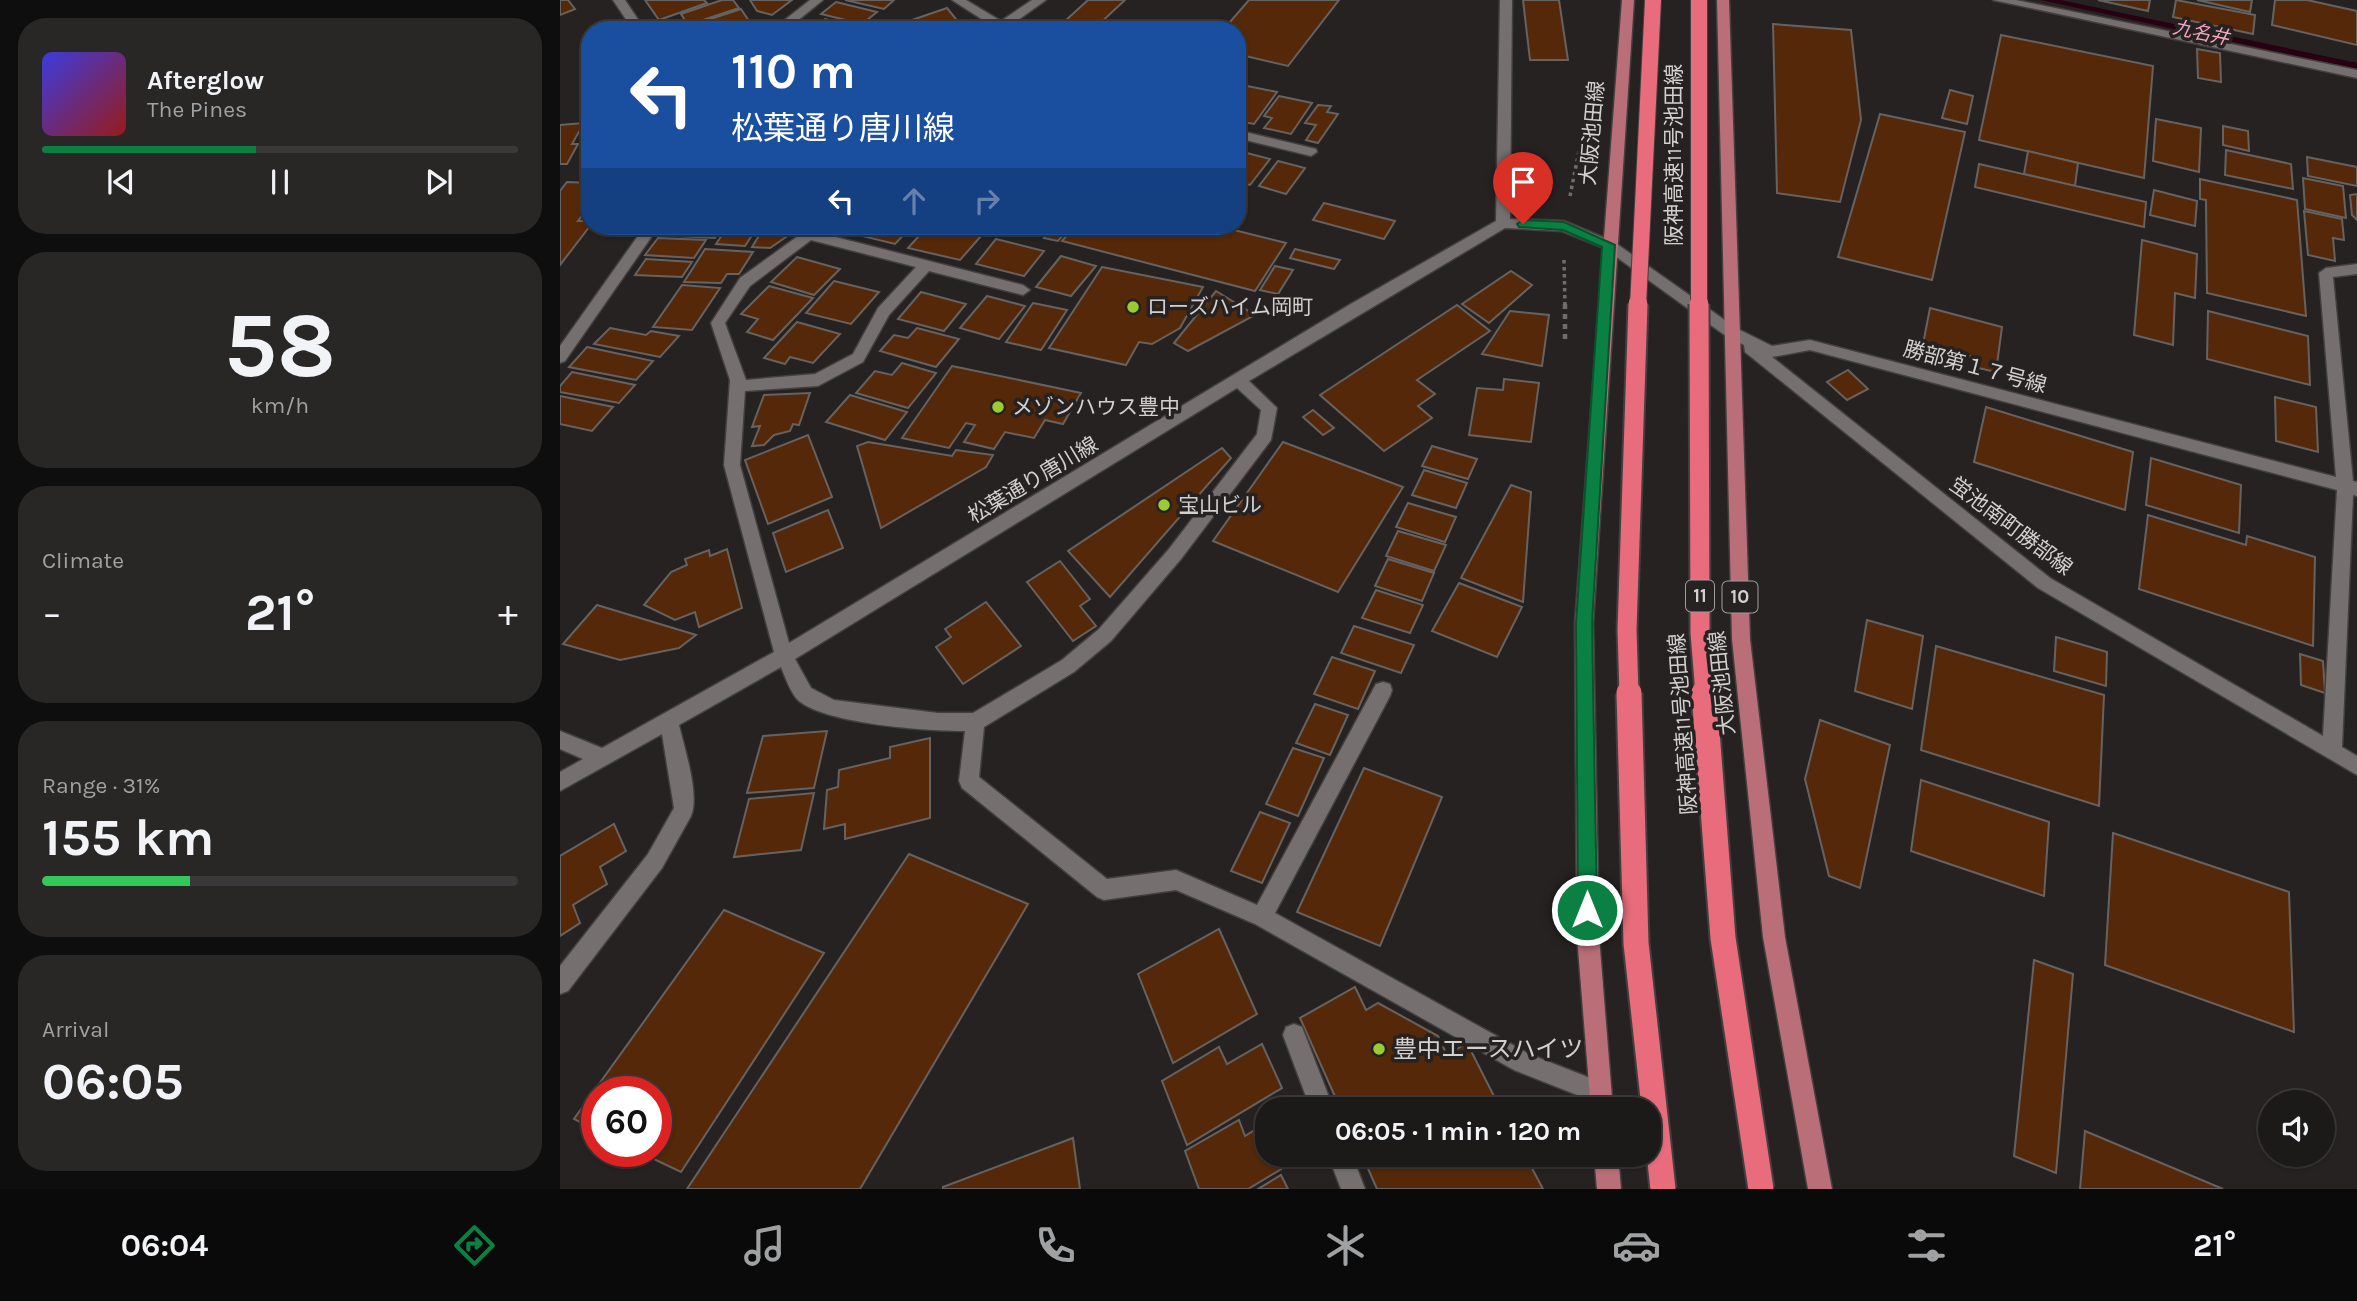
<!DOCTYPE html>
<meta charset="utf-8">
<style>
:root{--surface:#1c1a19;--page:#292726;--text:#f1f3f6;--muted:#a0a1a2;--line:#3a3838;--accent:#0b8043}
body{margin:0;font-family:Karla,"Noto Sans JP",sans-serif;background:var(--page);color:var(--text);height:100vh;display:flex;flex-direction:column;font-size:26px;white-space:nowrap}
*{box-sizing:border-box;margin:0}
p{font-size:23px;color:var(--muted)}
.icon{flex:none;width:38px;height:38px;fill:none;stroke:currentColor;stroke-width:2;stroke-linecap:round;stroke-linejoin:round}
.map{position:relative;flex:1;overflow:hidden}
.panel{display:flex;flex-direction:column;gap:18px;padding:18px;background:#0f0e0e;width:560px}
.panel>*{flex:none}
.hud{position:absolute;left:21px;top:21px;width:665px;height:214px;border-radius:28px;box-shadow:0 2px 5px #0004,0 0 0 2px var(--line);background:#1a4fa0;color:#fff;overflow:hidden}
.tools{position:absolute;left:1698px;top:1090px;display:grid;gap:14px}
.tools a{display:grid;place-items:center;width:77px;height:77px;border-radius:50%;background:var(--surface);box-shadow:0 2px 5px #0004,0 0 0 2px var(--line);font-size:35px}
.speed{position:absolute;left:21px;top:1076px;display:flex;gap:14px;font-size:35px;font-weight:700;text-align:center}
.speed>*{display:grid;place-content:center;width:91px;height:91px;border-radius:50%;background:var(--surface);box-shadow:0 2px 5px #0004,0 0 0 2px var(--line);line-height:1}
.speed .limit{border:10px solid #d22;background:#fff;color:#111}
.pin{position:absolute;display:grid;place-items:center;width:60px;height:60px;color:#fff;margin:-72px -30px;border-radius:50% 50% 50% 0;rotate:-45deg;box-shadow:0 0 7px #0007}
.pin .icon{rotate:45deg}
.me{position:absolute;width:77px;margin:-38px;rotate:0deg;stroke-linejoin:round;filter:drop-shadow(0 0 5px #0008)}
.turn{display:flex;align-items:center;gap:24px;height:147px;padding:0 35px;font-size:32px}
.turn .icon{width:91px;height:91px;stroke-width:2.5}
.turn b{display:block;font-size:49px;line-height:60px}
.lanes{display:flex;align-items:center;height:66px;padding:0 35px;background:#0003;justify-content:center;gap:35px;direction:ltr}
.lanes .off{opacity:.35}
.big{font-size:52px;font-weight:700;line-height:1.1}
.panel .widget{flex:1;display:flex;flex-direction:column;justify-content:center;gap:10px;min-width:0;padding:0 24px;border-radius:28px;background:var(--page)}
.panel .dial{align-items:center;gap:0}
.dial b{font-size:91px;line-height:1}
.song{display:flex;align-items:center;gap:21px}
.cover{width:84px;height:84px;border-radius:10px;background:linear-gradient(135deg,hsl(240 70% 55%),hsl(0 70% 35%))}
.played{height:7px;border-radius:4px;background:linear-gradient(90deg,var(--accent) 45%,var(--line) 45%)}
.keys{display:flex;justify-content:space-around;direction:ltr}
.heat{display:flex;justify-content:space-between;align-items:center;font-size:38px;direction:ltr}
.charge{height:10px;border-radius:5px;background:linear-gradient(90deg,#34c759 31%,var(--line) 0)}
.trip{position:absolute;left:695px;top:1097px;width:406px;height:70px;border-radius:28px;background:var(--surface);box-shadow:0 2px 5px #0004,0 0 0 2px var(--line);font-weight:700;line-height:70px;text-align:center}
.tab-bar{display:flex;height:112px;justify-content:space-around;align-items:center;background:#0b0a0a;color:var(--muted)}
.tab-bar .icon{width:49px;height:49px}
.tab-bar .active{color:var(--accent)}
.tab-bar b{font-size:32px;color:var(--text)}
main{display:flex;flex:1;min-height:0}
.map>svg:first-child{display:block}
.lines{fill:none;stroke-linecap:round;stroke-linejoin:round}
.stream{fill:#280012;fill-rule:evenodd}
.building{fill:#542809;stroke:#666260;stroke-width:2}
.minor-casing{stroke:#423f3e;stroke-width:3}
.major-casing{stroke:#423f3e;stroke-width:3}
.path-far1{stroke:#706c6b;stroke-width:3.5;stroke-dasharray:3.5 3.5;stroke-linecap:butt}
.path{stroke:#706c6b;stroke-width:4.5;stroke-dasharray:5 5;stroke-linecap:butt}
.minor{fill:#75706f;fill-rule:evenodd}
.major{fill:#ba6e77;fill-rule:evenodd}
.highway-bridge-far2-casing{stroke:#423f3e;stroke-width:18;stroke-linecap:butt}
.highway-bridge-far1-casing{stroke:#423f3e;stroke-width:23;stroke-linecap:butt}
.highway-bridge-casing{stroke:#423f3e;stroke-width:29;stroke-linecap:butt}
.highway-bridge-far2{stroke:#e86c7c;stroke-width:16}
.highway-bridge-far1{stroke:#e86c7c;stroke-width:19}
.highway-bridge{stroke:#e86c7c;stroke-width:25}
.route{fill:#0b8043;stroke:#07532c;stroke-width:2}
.poi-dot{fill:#9acb35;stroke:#262221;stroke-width:2.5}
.labels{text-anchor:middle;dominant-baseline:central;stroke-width:7;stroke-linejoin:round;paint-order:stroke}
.far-water-label{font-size:19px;font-style:italic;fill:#f1a6c2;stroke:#262221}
.shield{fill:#262221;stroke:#9f9c9c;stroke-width:2}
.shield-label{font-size:19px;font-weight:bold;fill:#d3d0d0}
.street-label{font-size:21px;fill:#d3d0d0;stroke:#262221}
.poi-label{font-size:21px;fill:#d3d0d0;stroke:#262221;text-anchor:start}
.near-poi-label{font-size:24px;fill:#d3d0d0;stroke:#262221;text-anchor:start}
</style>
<main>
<section class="panel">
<div class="widget">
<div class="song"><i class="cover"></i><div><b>Afterglow</b><p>The Pines</p></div></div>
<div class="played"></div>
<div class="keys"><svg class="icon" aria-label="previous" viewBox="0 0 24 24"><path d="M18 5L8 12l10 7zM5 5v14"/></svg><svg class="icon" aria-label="pause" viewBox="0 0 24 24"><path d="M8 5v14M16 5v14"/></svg><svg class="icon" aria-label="next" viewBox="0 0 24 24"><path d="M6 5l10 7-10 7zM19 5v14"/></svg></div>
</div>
<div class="widget dial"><b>58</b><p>km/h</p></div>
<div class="widget"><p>Climate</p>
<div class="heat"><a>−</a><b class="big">21°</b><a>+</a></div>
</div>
<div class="widget"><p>Range · 31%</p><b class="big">155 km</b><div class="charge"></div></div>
<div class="widget"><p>Arrival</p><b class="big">06:05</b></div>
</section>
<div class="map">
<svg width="1797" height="1189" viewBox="0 0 1797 1189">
<rect width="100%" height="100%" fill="#262221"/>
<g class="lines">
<polygon class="stream" points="1481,0 1501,0 1797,63 1797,69"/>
</g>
<g class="building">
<polygon points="0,0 8,0 15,9 0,15"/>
<polygon points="85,0 144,0 147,3 99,20"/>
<polygon points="162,0 173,0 179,8 128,25 121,14"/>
<polygon points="190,0 232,0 212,15 197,11"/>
<polygon points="285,0 334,0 324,9"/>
<polygon points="528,0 565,0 535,28 505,21"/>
<polygon points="689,0 779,0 728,66 677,54 677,30 663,30"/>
<polygon points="963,0 999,0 1008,60 970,60"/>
<polygon points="1538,0 1590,0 1588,11"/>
<polygon points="1616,0 1695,15 1693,34 1613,17"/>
<polygon points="1637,0 1692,0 1690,12"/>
<polygon points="1715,0 1747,0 1797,11 1797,45 1712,25"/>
<polygon points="276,2 317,12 302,24 261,14"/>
<polygon points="387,8 400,24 384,30 323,30"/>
<polygon points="181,9 189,21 164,30 131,30 129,26"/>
<polygon points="265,19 296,27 292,30 252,30"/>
<polygon points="1213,24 1291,30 1301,120 1280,202 1217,193"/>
<polygon points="1441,35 1593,66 1584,178 1419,140"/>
<polygon points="1637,49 1660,53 1661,82 1638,78"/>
<polygon points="687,86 717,92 694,124 677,121 682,107 677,106 677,99"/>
<polygon points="1390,90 1413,96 1407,124 1382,118"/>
<polygon points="719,96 752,103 731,134 704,128 712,118 704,116"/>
<polygon points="758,105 771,106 767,112 778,114 758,143 746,140 756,125 745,123"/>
<polygon points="1320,114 1405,132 1372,280 1278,257"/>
<polygon points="1596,119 1641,128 1639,172 1593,161"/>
<polygon points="24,123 12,144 18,144 7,164 0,164 0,125"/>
<polygon points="1663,126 1688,131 1689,151 1663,145"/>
<polygon points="1666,150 1731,164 1733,189 1665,175"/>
<polygon points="1468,151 1518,163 1515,186 1464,174"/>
<polygon points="683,152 710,159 690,185 677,182 677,160"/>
<polygon points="1747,157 1797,167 1797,186 1748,176"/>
<polygon points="718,161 745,168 726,194 699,186"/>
<polygon points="1419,164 1586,202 1584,227 1415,187"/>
<polygon points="1743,178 1783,186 1786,218 1745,209"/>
<polygon points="1640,179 1737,200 1746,316 1647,293 1646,200 1640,199"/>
<polygon points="7,182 30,183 30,205 18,221 30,221 30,226 0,265 0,191"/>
<polygon points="1594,190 1637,201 1635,226 1590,215"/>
<polygon points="1797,194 1797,220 1792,215 1790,195"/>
<polygon points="764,203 835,221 824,239 753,220"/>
<polygon points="1744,211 1782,219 1784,240 1773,238 1775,261 1748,255"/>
<polygon points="125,226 163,226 155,238 118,236"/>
<polygon points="168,226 198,226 185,246 156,244"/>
<polygon points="205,226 242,226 210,248 192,247"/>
<polygon points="292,226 352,226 335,244 286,232"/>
<polygon points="368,226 379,226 421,236 400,260 348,248"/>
<polygon points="494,226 511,226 498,241 484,238"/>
<polygon points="515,226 658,226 726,243 695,291 502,241"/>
<polygon points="98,238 146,240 134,258 85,255"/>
<polygon points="436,239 484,251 464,276 416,264"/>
<polygon points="1582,240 1637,254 1635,298 1615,293 1613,345 1574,335"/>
<polygon points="145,249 193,252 179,274 167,274 161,283 124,282"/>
<polygon points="735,249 780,260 774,269 730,258"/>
<polygon points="501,256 536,266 511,296 476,287"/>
<polygon points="237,257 280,269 254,295 211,282"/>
<polygon points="86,259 132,262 122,277 75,275"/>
<polygon points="715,266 733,270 718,294 700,290"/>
<polygon points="542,267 643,287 620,328 592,344 579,342 566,365 489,348"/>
<polygon points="951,271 972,285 929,323 902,304"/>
<polygon points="274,281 319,292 291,324 246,313"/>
<polygon points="122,285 160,288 132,330 93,327"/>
<polygon points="209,286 253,298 213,340 187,332 198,319 181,314"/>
<polygon points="656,291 695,315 628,351 614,343"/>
<polygon points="361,292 406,304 384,331 338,319"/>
<polygon points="427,296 465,306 439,339 400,328"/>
<polygon points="473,303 507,310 481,350 446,342"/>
<polygon points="897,305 930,331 857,380 875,394 858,406 872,418 824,451 760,395"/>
<polygon points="1370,308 1442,327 1436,372 1414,367 1416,358 1363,344"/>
<polygon points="950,311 989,315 982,366 922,354"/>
<polygon points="1648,311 1748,336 1750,385 1647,359"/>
<polygon points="237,322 280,334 253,363 230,357 225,364 204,358"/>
<polygon points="50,328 86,335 91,331 119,336 100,357 34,344"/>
<polygon points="357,328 399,339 376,367 320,351 334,335 348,338"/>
<polygon points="27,347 93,361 76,380 9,367"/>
<polygon points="342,363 376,373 348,408 296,393 315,371 332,375"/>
<polygon points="392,366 521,393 503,424 485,420 474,438 445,432 434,449 404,442 415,425 406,423 389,448 342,438"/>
<polygon points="1288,370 1308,389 1287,400 1267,382"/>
<polygon points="12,372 75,385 59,403 0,392 0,386"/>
<polygon points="944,379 979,383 971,442 909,435 917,388 943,390"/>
<polygon points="250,393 239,425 233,424 230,431 214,435 204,445 192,446 200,426 192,427 204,395"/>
<polygon points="290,395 347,412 325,440 266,422"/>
<polygon points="0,396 53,407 32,431 0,424"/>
<polygon points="1715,397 1756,407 1758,452 1716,441"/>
<polygon points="1426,407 1573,452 1565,510 1414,462"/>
<polygon points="753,410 774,428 763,435 743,417"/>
<polygon points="248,435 272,497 208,524 185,460"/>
<polygon points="308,442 392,456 396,450 433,455 426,467 321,528 297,446"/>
<polygon points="723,442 843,487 778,592 653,541"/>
<polygon points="872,446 917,459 908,479 862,466"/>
<polygon points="662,448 671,458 550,597 508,551"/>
<polygon points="1591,458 1681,485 1679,533 1586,505"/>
<polygon points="864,470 907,483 896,508 852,495"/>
<polygon points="951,485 971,492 963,602 901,578"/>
<polygon points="848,503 896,517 885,542 836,527"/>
<polygon points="268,510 283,548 226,572 213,533"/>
<polygon points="1588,515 1686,545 1687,536 1755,557 1753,646 1579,589"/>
<polygon points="838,531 886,545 874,571 826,556"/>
<polygon points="167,549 182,608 139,627 135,612 115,620 84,605 111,572 127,565 125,559 149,550 150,556"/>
<polygon points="828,559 874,573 862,601 815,586"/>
<polygon points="500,561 530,599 520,606 536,626 513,641 467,582"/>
<polygon points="899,583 962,607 937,657 872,631"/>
<polygon points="816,590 863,605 850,633 802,618"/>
<polygon points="426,602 461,646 403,684 376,647 391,637 385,629"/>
<polygon points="37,605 136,635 119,648 60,660 3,644"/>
<polygon points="1307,620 1363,636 1352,709 1295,691"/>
<polygon points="794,626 854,645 841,673 781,653"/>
<polygon points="1496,637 1547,652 1546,686 1494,671"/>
<polygon points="1376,646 1544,695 1539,806 1361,750"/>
<polygon points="1740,654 1763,661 1765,693 1741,685"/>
<polygon points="772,657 815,671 798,709 754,694"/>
<polygon points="755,704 788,715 770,755 736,743"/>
<polygon points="1260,720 1330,745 1300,888 1269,876 1245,779"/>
<polygon points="267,731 254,788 187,793 203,736"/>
<polygon points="370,738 370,818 285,839 285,824 264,829 267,790 278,787 279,770 330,758 330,747"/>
<polygon points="733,748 764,758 738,816 706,804"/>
<polygon points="804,768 882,797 820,946 737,912"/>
<polygon points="1361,780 1489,822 1484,896 1351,851"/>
<polygon points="254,793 241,850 174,857 189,799"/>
<polygon points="700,812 730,823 702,883 671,871"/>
<polygon points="54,824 66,851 40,867 47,884 13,905 20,923 0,936 0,856"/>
<polygon points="1553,833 1729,892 1734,1032 1545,965"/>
<polygon points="349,854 468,904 300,1189 127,1189"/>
<polygon points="164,910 264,953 121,1172 79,1152 96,1152 96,1092 37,1092 37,1131 14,1119"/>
<polygon points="659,929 697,1014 613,1063 578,974"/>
<polygon points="1474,960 1513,974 1496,1173 1454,1156"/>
<polygon points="795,987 806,1010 818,1003 878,1036 887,1055 907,1043 941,1110 781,1110 740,1018"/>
<polygon points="702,1044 722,1088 627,1145 602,1081 659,1047 667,1064"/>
<polygon points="679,1120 685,1136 707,1122 707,1155 743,1156 688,1189 639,1189 625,1151"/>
<polygon points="1525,1131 1663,1189 1520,1189"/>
<polygon points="513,1138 520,1189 383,1189 383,1187"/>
<polygon points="802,1155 965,1155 983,1189 817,1189"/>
<polygon points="721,1175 728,1189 698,1189"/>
</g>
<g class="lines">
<g class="minor-casing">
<g id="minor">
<polygon points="53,0 65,0 85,30 73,30"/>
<polygon points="250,0 263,0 226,30 212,30"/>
<polygon points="392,0 406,0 441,21 472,0 486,0 444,30 432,30 434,27"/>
<path d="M940,0H952L950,219L1004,221L1054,242L1176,328L1212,346L1250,340L1776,477L1759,273L1766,268L1797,264V274L1773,277L1793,481L1797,482V496L1793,495L1782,747L1797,756V775L1478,588L1185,352L1184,345L1166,336L1044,248L1002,231L945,228L689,381L717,408L711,440L621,559L551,641L514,672L424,727L419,777L547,879L616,870L697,905L816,684L823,682L830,684L832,690L830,696L715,913L969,1054L1048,1085L1051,1093L1048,1101L1040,1104L954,1070L695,924L616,890L544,900L537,897L402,788L399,781L405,731C366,731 268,724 239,701C231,694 225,677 221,667L119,725C124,747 140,795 131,816L102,868L8,991L0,994V966L88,854L114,808L102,734L0,791V772L23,759L0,749V731L42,748L214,652L164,465L170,380L151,323L180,278L252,226H268L260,233L463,285L470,290L463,295L369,271L329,315L303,362L258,386L185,391L180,465L229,643L789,305L936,221ZM251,240L356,267L318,308L293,354L255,374L186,380L165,323L190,286ZM1250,350L1777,490L1763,736L1490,578L1212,357ZM677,388L701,410L697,434L609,549L539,629L502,660L413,713H378L274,700L251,688L235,659Z"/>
<polygon points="1433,0 1456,0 1797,70 1797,78"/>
<polygon points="677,130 756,149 757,152 751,156 677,138"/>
<polygon points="85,226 99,226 5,361 0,363 0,346"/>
<polygon points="734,1024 742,1027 774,1110 751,1110 723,1035 726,1027"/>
<polygon points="768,1155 792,1155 805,1189 781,1189"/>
</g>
</g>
<g class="major-casing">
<g id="major">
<polygon points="1062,0 1074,0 1033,623 1039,936 1053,1110 1031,1110 1017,936 1015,623"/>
<polygon points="1157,0 1169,0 1190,639 1225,937 1272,1189 1248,1189 1203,937 1172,639"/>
<polygon points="1034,1155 1058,1155 1061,1189 1037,1189"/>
</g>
</g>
<g class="path-far1">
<polyline points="1010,196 1020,146"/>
<polyline points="1004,260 1005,306"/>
</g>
<polyline class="path" points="1005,304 1005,339"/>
<use href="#minor" class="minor"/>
<use href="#major" class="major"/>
<g class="highway-bridge-far2-casing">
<g id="highway-bridge-far2">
<polyline points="1139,0 1139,306"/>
<polyline points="1078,306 1093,0"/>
</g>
</g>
<g class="highway-bridge-far1-casing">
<g id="highway-bridge-far1">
<polyline points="1139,304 1140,633 1145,694"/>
<polyline points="1069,694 1067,630 1078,304"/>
</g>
</g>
<g class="highway-bridge-casing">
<g id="highway-bridge">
<polyline points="1069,693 1076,943 1103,1189"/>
<polyline points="1144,693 1163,938 1201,1189"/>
</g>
</g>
<use href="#highway-bridge-far2" class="highway-bridge-far2"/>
<use href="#highway-bridge-far1" class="highway-bridge-far1"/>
<use href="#highway-bridge" class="highway-bridge"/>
</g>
<polygon class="route" points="963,220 1004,222 1055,245 1032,623 1037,910 1034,916 1027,919 1021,916 1018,910 1016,623 1042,247 1003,230 959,227 957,224"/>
<g class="poi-dot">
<circle cx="573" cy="307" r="7"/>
<circle cx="438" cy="407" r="7"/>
<circle cx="604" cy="505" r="7"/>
<circle cx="819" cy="1049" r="7"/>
</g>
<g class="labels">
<g class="far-water-label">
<text transform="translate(1641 33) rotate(12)">九名井</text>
</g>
<g class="shield">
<rect x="1126" y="580.5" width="28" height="31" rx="5"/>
<rect x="1162.5" y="581.5" width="35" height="31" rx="5"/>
</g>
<g class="shield-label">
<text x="1140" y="596">11</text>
<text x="1180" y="597">10</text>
</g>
<g class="street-label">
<text transform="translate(1032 133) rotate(-85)">大阪池田線</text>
<text transform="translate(1114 155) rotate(-90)">阪神高速11号池田線</text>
<text transform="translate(1415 367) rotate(15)">勝部第１７号線</text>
<text transform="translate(473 480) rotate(-31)">松葉通り唐川線</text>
<text transform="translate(1451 526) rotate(37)">蛍池南町勝部線</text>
<text transform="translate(1162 683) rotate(-96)">大阪池田線</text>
<text transform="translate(1123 724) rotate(-94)">阪神高速11号池田線</text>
</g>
<g class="poi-label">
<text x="587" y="307">ローズハイム岡町</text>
<text x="452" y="407">メゾンハウス豊中</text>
<text x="618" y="505">宝山ビル</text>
</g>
<g class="near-poi-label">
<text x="833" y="1049">豊中エースハイツ</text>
</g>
</g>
</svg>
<div class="tools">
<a><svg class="icon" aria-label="sound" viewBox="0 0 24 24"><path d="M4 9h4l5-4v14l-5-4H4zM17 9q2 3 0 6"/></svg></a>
</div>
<div class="speed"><div class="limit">60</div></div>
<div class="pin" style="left:963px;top:224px;background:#d93025"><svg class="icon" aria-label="arrive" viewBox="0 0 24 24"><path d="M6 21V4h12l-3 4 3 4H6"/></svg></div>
<svg class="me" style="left:1027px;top:910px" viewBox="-20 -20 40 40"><circle r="17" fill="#0b8043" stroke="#fff" stroke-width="3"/><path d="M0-11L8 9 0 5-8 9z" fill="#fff"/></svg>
<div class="trip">06:05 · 1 min · 120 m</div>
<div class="hud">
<div class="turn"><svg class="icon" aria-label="left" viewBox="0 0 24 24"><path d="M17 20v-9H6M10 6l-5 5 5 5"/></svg><div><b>110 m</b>松葉通り唐川線</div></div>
<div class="lanes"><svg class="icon" aria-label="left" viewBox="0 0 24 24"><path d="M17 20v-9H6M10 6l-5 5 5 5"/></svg><svg class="icon off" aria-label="ahead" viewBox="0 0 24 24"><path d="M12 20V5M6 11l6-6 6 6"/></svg><svg class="icon off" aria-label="right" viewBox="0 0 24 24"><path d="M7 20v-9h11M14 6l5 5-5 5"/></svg></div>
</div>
</div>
</main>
<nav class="tab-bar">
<b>06:04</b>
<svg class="icon active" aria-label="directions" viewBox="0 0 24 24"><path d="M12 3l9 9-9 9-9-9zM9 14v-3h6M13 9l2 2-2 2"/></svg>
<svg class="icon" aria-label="music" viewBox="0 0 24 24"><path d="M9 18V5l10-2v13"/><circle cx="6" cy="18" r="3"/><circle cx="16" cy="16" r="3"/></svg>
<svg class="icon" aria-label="phone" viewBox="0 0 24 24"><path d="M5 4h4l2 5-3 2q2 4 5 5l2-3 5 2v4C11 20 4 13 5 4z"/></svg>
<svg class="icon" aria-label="climate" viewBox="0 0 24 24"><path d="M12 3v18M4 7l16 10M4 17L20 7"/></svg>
<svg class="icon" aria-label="car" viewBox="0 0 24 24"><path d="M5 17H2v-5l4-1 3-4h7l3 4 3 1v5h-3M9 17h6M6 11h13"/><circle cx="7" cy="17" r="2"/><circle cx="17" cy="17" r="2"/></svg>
<svg class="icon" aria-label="filters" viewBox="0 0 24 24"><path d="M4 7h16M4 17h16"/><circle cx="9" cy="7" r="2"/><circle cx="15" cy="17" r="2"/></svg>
<b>21°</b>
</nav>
